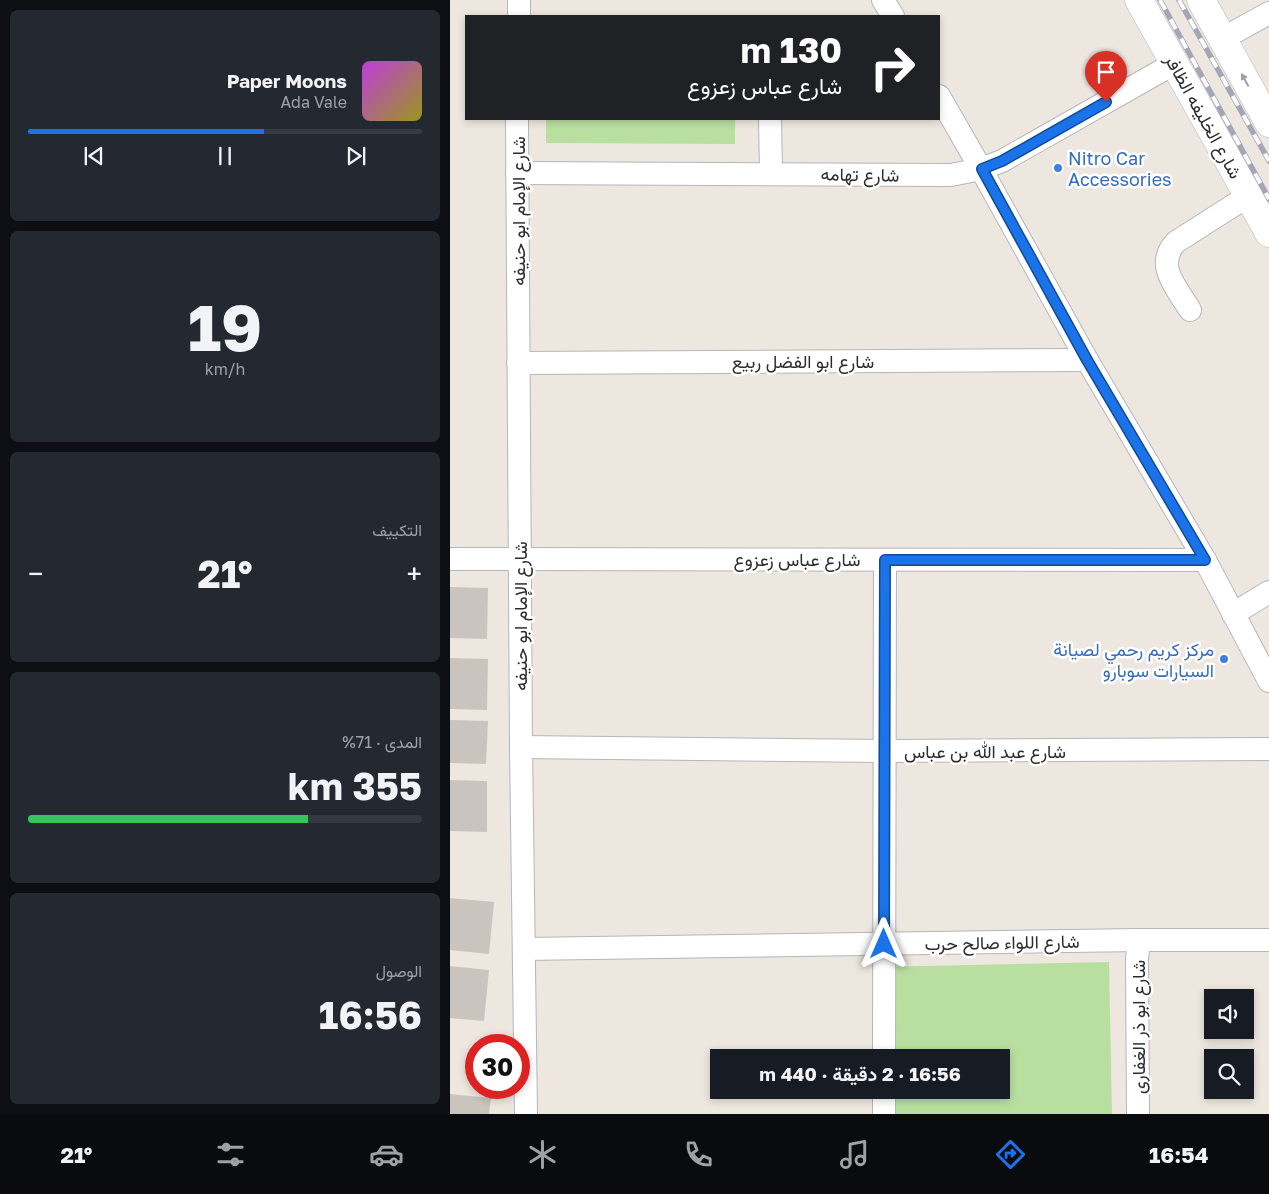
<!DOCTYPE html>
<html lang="ar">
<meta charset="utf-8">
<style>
:root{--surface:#171b24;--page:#242831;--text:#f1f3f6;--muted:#9ea1a6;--line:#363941;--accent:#1a73e8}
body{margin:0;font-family:"Golos Text",Vazirmatn,sans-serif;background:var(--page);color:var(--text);direction:rtl;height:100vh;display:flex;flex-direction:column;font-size:19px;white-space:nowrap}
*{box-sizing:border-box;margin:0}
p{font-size:16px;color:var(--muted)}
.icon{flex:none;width:28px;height:28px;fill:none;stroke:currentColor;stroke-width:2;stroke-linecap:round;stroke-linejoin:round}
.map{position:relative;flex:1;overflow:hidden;direction:ltr}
.panel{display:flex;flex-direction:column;gap:10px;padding:10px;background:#0d0f14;width:450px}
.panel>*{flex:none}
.banner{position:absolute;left:15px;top:15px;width:475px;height:105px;border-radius:0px;box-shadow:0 2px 8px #0003;direction:rtl;background:#202124;color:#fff;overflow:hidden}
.fabs{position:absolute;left:754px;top:989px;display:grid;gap:10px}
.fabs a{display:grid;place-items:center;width:50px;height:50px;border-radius:0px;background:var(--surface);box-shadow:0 2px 8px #0003;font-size:25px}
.speed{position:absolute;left:15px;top:1034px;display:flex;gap:10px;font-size:25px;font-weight:700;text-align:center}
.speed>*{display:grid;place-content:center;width:65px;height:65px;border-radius:50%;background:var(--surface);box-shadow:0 2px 8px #0003;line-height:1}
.speed .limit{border:8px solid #d22;background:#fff;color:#111}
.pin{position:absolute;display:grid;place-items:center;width:42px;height:42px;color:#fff;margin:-51px -21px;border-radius:50% 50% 50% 0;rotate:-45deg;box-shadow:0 0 5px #0007}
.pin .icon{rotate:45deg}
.me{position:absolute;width:55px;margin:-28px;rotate:0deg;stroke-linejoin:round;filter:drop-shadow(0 0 4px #0008)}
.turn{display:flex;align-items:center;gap:18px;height:105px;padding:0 15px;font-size:22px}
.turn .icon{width:65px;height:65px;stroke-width:2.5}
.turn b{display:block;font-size:35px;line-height:42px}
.big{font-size:38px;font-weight:700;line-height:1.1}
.panel .widget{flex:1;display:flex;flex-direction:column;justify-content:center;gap:8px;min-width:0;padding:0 18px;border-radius:8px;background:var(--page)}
.panel .dial{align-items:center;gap:0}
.dial b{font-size:65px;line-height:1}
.song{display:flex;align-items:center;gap:15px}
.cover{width:60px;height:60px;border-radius:8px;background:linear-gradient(135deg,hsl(290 70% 55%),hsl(60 70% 35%))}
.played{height:5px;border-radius:2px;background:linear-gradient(90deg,var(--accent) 60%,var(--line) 60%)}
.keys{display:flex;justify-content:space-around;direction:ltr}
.heat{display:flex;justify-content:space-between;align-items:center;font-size:28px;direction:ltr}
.charge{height:8px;border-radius:4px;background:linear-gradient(90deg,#34c759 71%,var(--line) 0)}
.trip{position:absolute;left:260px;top:1049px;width:300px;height:50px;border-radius:0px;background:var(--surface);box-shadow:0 2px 8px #0003;font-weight:700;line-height:50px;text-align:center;direction:rtl}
.dock{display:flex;height:80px;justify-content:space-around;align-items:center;background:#090b0e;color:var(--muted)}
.dock .icon{width:35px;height:35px}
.dock .on{color:var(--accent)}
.dock b{font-size:22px;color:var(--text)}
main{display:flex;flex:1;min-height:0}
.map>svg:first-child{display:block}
.green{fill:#b8dfa0}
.building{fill:#c9c5be}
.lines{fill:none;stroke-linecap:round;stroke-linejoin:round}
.minor-casing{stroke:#b3b6be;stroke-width:24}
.tertiary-casing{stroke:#b3b6be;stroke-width:29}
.minor{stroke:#fff;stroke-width:22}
.tertiary{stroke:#fff;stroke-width:28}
.rail-casing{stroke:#a2a6b5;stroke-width:5.5}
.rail{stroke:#fff;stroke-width:4;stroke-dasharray:11;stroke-linecap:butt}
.oneway{fill:#a0a0a0}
.route-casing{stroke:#114b97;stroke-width:12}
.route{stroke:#1a73e8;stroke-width:9}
.shop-dot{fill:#3f7fe0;stroke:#fff;stroke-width:2}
.labels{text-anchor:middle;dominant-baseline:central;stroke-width:5;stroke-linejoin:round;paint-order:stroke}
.street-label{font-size:18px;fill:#2c2c2c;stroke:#fff}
.shop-label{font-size:18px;fill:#366cbe;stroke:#fff;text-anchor:start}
</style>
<main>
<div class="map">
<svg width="819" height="1114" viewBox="0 0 819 1114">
<rect width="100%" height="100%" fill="#ede7df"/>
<g class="green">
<polygon points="96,119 285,119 285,144 96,143"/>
<polygon points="659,962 662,1114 429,1114 429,1090 551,1090 551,1058 428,1057 426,967"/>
</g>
<g class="building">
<polygon points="0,587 38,588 37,639 0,638"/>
<polygon points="0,658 38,659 37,710 0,709"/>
<polygon points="0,720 38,721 36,764 0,763"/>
<polygon points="0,780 37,781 37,832 0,831"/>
<polygon points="0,898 44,902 39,954 0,950"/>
<polygon points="0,966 39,970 34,1021 0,1018"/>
<polygon points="0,1094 41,1098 39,1114 0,1114"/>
</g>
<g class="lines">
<g class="minor-casing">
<g id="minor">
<polyline points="433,0 443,16"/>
<polyline points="69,16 69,0"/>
<polyline points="772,39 819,13"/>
<polyline points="489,96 531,169 637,360 755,560 819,681"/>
<polyline points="67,119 71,747 76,1114"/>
<polyline points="320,119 321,173"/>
<polyline points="67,173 501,175 531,169 552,161 725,63"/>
<path d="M740,310C727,288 704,265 726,242L798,196"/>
<polyline points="68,363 637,360"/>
<polyline points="0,559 755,560"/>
<polyline points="783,614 819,592"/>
<polyline points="71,747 435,751 819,749"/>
<polyline points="74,949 689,940 819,940"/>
<polyline points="434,1058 435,560"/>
<polyline points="434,1114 434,1090"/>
<polyline points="688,1114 687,959 689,940"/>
</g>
</g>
<g class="tertiary-casing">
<g id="tertiary">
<polyline points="689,0 819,233"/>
<polyline points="751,0 819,123"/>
</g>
</g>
<use href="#minor" class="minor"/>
<use href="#tertiary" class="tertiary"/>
<g class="rail-casing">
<g id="rail">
<polyline points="710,0 819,199"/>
<polyline points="729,0 819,161"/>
</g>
</g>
<use href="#rail" class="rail"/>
</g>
<defs><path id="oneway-solid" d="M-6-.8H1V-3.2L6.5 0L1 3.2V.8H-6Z" transform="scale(1.25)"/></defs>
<use class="oneway" href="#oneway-solid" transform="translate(795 80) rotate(-119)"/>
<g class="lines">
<g class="route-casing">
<polyline id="route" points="434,944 435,560 755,560 637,360 532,169 552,161 656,102"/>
</g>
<use href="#route" class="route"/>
</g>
<g class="shop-dot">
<circle cx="608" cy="168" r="5"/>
<circle cx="774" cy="659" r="5"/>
</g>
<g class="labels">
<g class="street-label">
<text transform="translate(754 116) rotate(61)">شارع الخليفه الظافر</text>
<text transform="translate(410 174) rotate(1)">شارع تهامه</text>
<text transform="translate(68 211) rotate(-90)">شارع الإمام ابو حنيفه</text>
<text x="353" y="361">شارع ابو الفضل ربيع</text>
<text x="347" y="559">شارع عباس زعزوع</text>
<text transform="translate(70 616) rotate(-90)">شارع الإمام ابو حنيفه</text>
<text x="535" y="751">شارع عبد الله بن عباس</text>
<text transform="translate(552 942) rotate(-1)">شارع اللواء صالح حرب</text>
<text transform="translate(688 1027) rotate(-90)">شارع ابو ذر الغفارى</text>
</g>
<g class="shop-label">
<text x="618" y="158">Nitro Car<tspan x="618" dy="21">Accessories</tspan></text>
<text x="764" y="649" text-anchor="end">مركز كريم رحمي لصيانة<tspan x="764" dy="21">السيارات سوبارو</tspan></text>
</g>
</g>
</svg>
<div class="fabs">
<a><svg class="icon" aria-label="sound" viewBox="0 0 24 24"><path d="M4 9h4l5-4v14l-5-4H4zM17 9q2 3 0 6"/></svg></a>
<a><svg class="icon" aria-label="search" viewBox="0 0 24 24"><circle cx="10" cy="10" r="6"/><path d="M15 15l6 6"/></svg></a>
</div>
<div class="speed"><div class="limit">30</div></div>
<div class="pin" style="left:656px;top:102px;background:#d93025"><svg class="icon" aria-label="arrive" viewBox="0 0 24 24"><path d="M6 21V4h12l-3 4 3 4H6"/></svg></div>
<svg class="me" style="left:434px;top:944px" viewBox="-20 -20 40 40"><path d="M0-17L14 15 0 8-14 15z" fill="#1a73e8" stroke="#fff" stroke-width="4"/></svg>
<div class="trip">16:56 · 2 دقيقة · 440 m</div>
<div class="banner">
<div class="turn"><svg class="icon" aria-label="right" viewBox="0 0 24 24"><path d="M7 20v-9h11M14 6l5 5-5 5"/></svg><div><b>130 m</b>شارع عباس زعزوع</div></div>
</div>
</div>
<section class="panel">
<div class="widget">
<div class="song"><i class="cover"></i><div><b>Paper Moons</b><p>Ada Vale</p></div></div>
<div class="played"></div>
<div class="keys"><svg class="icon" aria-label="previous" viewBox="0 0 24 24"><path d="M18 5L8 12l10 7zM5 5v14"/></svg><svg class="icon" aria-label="pause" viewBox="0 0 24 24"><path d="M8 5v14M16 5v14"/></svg><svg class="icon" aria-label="next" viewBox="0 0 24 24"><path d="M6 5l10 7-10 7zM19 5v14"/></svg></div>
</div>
<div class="widget dial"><b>19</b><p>km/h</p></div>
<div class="widget"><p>التكييف</p>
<div class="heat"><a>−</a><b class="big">21°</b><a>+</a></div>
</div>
<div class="widget"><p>المدى · 71%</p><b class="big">355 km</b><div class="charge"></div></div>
<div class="widget"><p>الوصول</p><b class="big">16:56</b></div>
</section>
</main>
<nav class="dock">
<b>16:54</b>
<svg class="icon on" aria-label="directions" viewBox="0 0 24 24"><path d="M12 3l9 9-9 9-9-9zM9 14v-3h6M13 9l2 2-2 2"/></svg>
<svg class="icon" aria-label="music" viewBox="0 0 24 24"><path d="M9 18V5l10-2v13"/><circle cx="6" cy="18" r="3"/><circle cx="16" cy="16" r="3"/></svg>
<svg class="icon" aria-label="phone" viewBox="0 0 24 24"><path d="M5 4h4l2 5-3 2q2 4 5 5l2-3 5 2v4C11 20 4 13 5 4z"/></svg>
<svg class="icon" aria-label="climate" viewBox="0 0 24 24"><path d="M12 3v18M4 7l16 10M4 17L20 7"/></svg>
<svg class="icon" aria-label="car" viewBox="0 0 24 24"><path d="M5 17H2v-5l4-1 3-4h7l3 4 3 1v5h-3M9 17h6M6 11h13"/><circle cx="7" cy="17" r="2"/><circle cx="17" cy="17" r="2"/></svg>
<svg class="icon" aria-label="filters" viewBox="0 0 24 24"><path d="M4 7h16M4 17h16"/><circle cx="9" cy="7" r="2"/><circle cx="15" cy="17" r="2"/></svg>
<b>21°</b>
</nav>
